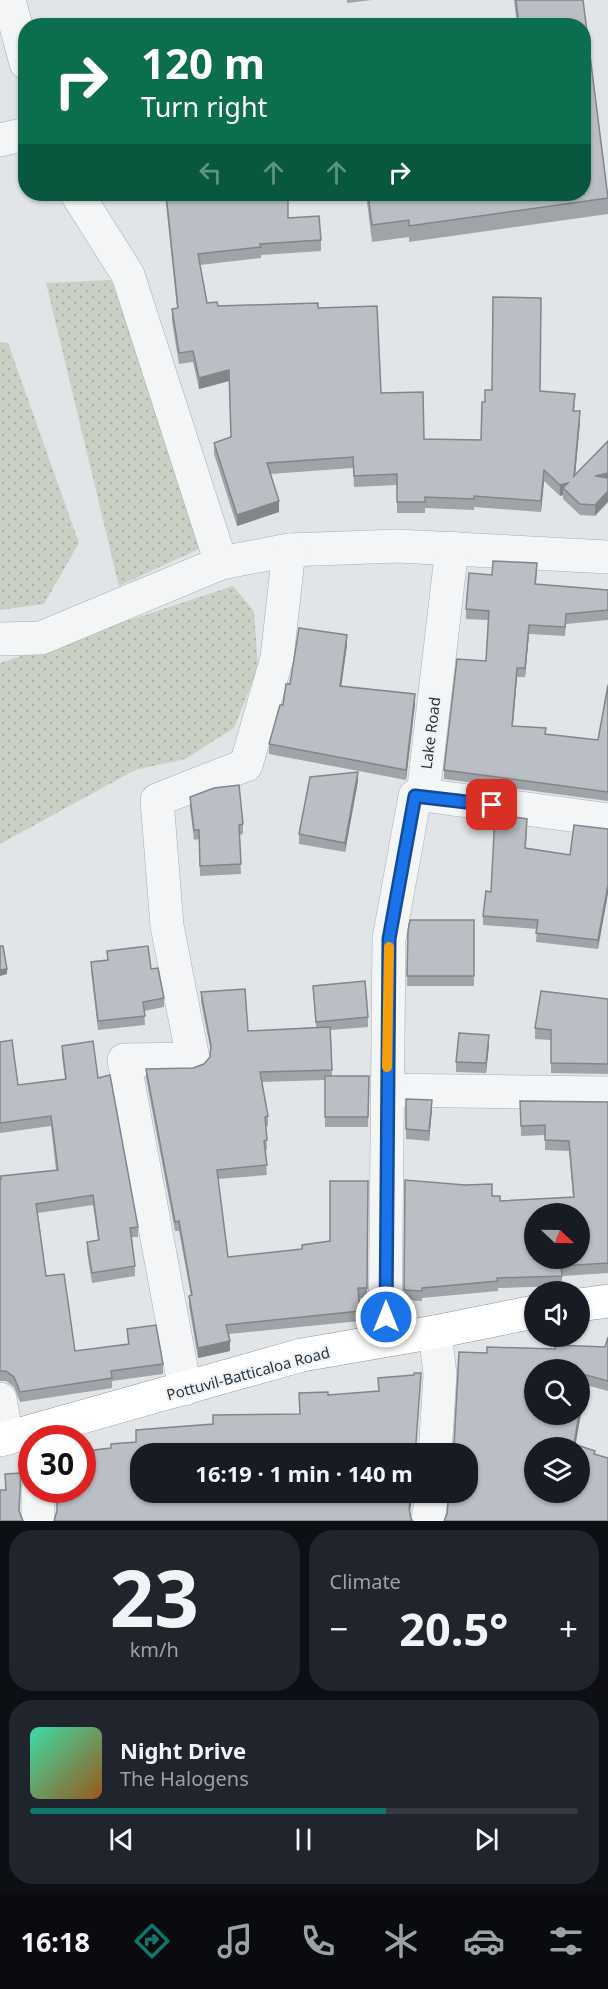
<!DOCTYPE html>
<meta charset="utf-8">
<style>
:root{--surface:#171b24;--page:#20242c;--text:#f1f3f6;--muted:#9ea1a6;--line:#363941;--accent:#0f766e}
body{margin:0;font-family:"Noto Sans",sans-serif;background:var(--page);color:var(--text);height:100vh;display:flex;flex-direction:column;font-size:22px;white-space:nowrap}
*{box-sizing:border-box;margin:0}
p{font-size:20px;color:var(--muted)}
.icon{flex:none;width:33px;height:33px;fill:none;stroke:currentColor;stroke-width:2;stroke-linecap:round;stroke-linejoin:round}
.map{position:relative;height:1521px;overflow:hidden}
.details{display:flex;flex-direction:column;gap:9px;padding:9px;background:#0d0f14;flex:1}
.details>*{flex:none}
.banner{position:absolute;left:18px;top:18px;width:573px;height:183px;border-radius:24px;box-shadow:0 2px 4px #0004;background:#0b6e4f;color:#fff;overflow:hidden}
.needle{width:39px;rotate:112deg}
.fabs{position:absolute;left:524px;top:1203px;display:grid;gap:12px}
.fabs a{display:grid;place-items:center;width:66px;height:66px;border-radius:50%;background:var(--surface);box-shadow:0 2px 4px #0004;font-size:30px}
.speed{position:absolute;left:18px;top:1425px;display:flex;gap:12px;font-size:30px;font-weight:700;text-align:center}
.speed>*{display:grid;place-content:center;width:78px;height:78px;border-radius:50%;background:var(--surface);box-shadow:0 2px 4px #0004;line-height:1}
.speed .limit{border:9px solid #d22;background:#fff;color:#111}
.pin{position:absolute;display:grid;place-items:center;width:51px;height:51px;color:#fff;margin:-26px;border-radius:12px;box-shadow:0 3px 9px #0006}
.me{position:absolute;width:66px;margin:-33px;rotate:0deg;stroke-linejoin:round;filter:drop-shadow(0 0 4px #0008)}
.turn{display:flex;align-items:center;gap:21px;height:126px;padding:0 24px;font-size:27px}
.turn .icon{width:78px;height:78px;stroke-width:2.5}
.turn b{display:block;font-size:42px;line-height:51px}
.lanes{display:flex;align-items:center;height:57px;padding:0 24px;background:#0003;justify-content:center;gap:30px;direction:ltr}
.lanes .off{opacity:.35}
.big{font-size:45px;font-weight:700;line-height:1.1}
.details .widget{flex:1;display:flex;flex-direction:column;justify-content:center;gap:9px;min-width:0;padding:0 21px;border-radius:24px;background:var(--page)}
.details .dial{align-items:center;gap:0}
.dial b{font-size:78px;line-height:1}
.song{display:flex;align-items:center;gap:18px}
.cover{width:72px;height:72px;border-radius:9px;background:linear-gradient(135deg,hsl(160 70% 55%),hsl(30 70% 35%))}
.played{height:6px;border-radius:3px;background:linear-gradient(90deg,var(--accent) 65%,var(--line) 65%)}
.keys{display:flex;justify-content:space-around;direction:ltr}
.heat{display:flex;justify-content:space-between;align-items:center;font-size:33px;direction:ltr}
.details .tiles{flex:1;display:grid;gap:9px;grid-template-columns:1fr 1fr}
.widget:last-child{grid-column:span 2}
.trip{position:absolute;left:130px;top:1443px;width:348px;height:60px;border-radius:24px;background:var(--surface);box-shadow:0 2px 4px #0004;font-weight:700;line-height:60px;text-align:center}
.menu{display:flex;height:96px;justify-content:space-around;align-items:center;background:#090b0e;color:var(--muted)}
.menu .icon{width:42px;height:42px}
.menu .active{color:var(--accent)}
.menu b{font-size:27px;color:var(--text)}
.map>svg:first-child{display:block}
.grass{fill:url(#grass-dots)}
.lines{fill:none;stroke-linecap:round;stroke-linejoin:round}
.minor-casing{stroke:#a7adb2;stroke-width:34}
.highway-casing{stroke:#8a949d;stroke-width:34}
.minor{stroke:#f3f5f7;stroke-width:33}
.highway{stroke:#fff;stroke-width:33}
.wall{fill:#9fa4a9}
.shaded-wall{fill:#828689}
.building{fill:#b9bfc4;stroke:#828689;stroke-width:1.5;fill-rule:evenodd}
.route-casing{stroke:#114b97;stroke-width:15}
.route{stroke:#1a73e8;stroke-width:10}
.slow{stroke:#f59e0b;stroke-width:10}
.labels{text-anchor:middle;dominant-baseline:central;stroke-width:4.5;stroke-linejoin:round;paint-order:stroke}
.street-label{font-size:15px;fill:#2b353e;stroke:#f0f3f6}
</style>
<div class="map">
<svg width="608" height="1521" viewBox="0 0 608 1521">
<defs>
<pattern id="grass-dots" width="8" height="8" patternUnits="userSpaceOnUse" patternTransform="scale(1.5)"><rect width="8" height="8" fill="#c8d1c3"/><path d="M2 2h.1M6 6h.1" fill="none" stroke="#acb4a9" stroke-width="1.8" stroke-linecap="round"/></pattern>
</defs>
<rect width="100%" height="100%" fill="#e1e5e8"/>
<g class="grass">
<polygon points="111,280 205,546 119,586 46,283"/>
<polygon points="0,342 8,343 79,543 44,604 0,610"/>
<polygon points="233,586 254,611 258,668 234,728 185,759 135,770 0,844 0,663"/>
</g>
<g class="lines">
<g class="minor-casing">
<g id="minor">
<polyline points="9,0 26,63"/>
<polyline points="0,140 26,134"/>
<polyline points="77,194 128,275 221,563"/>
<polyline points="0,639 41,638 221,563 289,550 398,546 608,557"/>
<polyline points="423,795 608,820"/>
<polyline points="387,1090 608,1093"/>
<polyline points="385,1340 389,939 415,796 423,795 452,548"/>
<polyline points="185,1389 124,1060 193,1059 167,926 157,800 246,765 277,658 289,550"/>
<polyline points="0,1399 7,1438"/>
<polyline points="435,1454 440,1374 435,1332"/>
<polyline points="38,1490 38,1521"/>
<polyline points="428,1521 432,1492"/>
</g>
</g>
<g class="highway-casing">
<g id="highway">
<polyline points="579,1305 608,1301"/>
<polyline points="0,1440 302,1355 435,1332 534,1312"/>
</g>
</g>
<use href="#minor" class="minor"/>
<use href="#highway" class="highway"/>
</g>
<g class="wall">
<polygon points="347,0 372,0 347,3"/>
<polygon points="514,0 583,0 608,198 608,214 409,242 409,237 372,242 366,194 584,194 584,26 517,26"/>
<polygon points="165,194 288,194 288,218 321,240 321,251 261,255 261,258 200,265 207,303 218,306 318,308 381,393 424,439 481,440 485,402 540,391 575,405 574,411 580,422 575,475 608,441 595,516 580,515 563,499 563,495 560,496 544,481 541,512 474,507 474,510 425,508 425,513 397,513 397,485 354,487 353,468 270,474 279,512 237,526 214,454 214,443 231,438 229,381 199,389 193,362 179,364 172,321 172,309 177,308"/>
<polygon points="537,572 536,584 608,590 608,620 566,624 565,636 529,634 525,677 517,677 513,726 546,734 598,740 608,685 608,801 444,779 444,770 486,661 488,620 466,619 466,609 492,575"/>
<polygon points="347,645 341,686 415,704 406,780 269,754 269,744 290,684"/>
<polygon points="358,781 345,852 299,844 299,834"/>
<polygon points="190,797 243,824 243,834 239,835 241,874 200,876 199,839 194,840 190,807"/>
<polygon points="527,828 526,848 570,855 605,829 598,949 536,942 537,929 483,925 483,916 491,892"/>
<polygon points="474,920 474,986 407,986 408,931"/>
<polygon points="107,951 151,969 164,998 164,1007 144,1011 145,1025 98,1030 91,971 91,962 107,960"/>
<polygon points="313,986 368,1017 368,1027 331,1030 332,1076 369,1076 368,1127 325,1127 325,1080 262,1082 268,1116 268,1126 266,1126 267,1150 265,1150 267,1175 218,1179 228,1257 302,1249 330,1241 368,1181 367,1298 359,1298 360,1321 229,1334 230,1351 198,1358 189,1306 189,1296 191,1296 179,1231 175,1231 146,1078 146,1069 193,1068 204,1064 210,1057 211,1052 201,1002 201,992 248,1031 316,1027"/>
<polygon points="608,999 608,1074 551,1073 551,1040 535,1039 535,1028"/>
<polygon points="0,1042 18,1085 65,1079 62,1056 62,1046 98,1078 138,1227 138,1237 132,1237 135,1266 135,1276 92,1283 87,1252 87,1242 98,1240 93,1205 38,1213 46,1276 75,1351 128,1344 127,1329 163,1364 163,1374 112,1381 112,1388 20,1402 14,1387 6,1381 0,1381 0,1179 1,1176 56,1170 51,1126 0,1133"/>
<polygon points="489,1045 486,1073 456,1072 456,1062"/>
<polygon points="406,1099 432,1109 429,1141 406,1139"/>
<polygon points="520,1101 608,1102 608,1273 562,1276 562,1286 498,1288 498,1291 422,1298 422,1301 404,1300 405,1180 492,1196 500,1201 573,1197 569,1151 545,1150 545,1135 521,1136"/>
<polygon points="608,1337 608,1391 586,1385 575,1444 595,1454 447,1514 487,1353 555,1349 605,1347"/>
</g>
<g class="shaded-wall">
<polygon points="229,370 229,381 199,389 199,378"/>
<polygon points="580,411 580,422 574,487 574,476"/>
<polygon points="544,470 544,481 541,512 541,501"/>
<polygon points="608,473 608,484 595,476"/>
<polygon points="568,483 563,488 563,495 560,496 560,485"/>
<polygon points="608,491 608,502 595,516 595,505"/>
<polygon points="279,501 279,512 237,526 237,515"/>
<polygon points="529,625 529,634 525,677 525,668"/>
<polygon points="347,635 347,645 340,696 340,686"/>
<polygon points="517,668 517,677 512,735 512,726"/>
<polygon points="415,694 415,704 406,780 406,770"/>
<polygon points="358,772 358,781 345,852 345,843"/>
<polygon points="608,885 608,894 598,949 598,940"/>
<polygon points="7,969 7,974 0,976 0,970"/>
<polygon points="489,1035 489,1045 486,1073 486,1063"/>
<polygon points="432,1100 432,1109 429,1141 429,1131"/>
<polygon points="230,1341 230,1351 198,1358 198,1348"/>
<polygon points="586,1375 586,1385 575,1448 574,1444"/>
<polygon points="412,1492 413,1492 409,1518 409,1508"/>
</g>
<g class="building">
<polygon points="516,0 583,0 608,198 409,226 409,220 372,225 368,194 584,194 584,26 519,26"/>
<polygon points="166,194 288,194 288,218 319,216 321,240 260,244 261,247 198,254 207,303 217,302 218,306 318,303 318,308 377,306 381,393 423,392 424,439 481,440 482,402 485,402 485,390 492,390 493,297 541,298 540,391 575,394 573,411 580,411 574,476 608,441 608,473 595,476 608,478 608,491 595,505 580,504 563,488 568,483 560,485 544,470 541,501 474,496 474,499 425,497 425,502 397,502 397,474 354,476 353,457 267,463 279,501 237,515 214,443 231,437 229,370 199,378 193,351 179,353 172,309 178,308"/>
<polygon points="493,561 537,563 535,584 608,590 608,610 566,614 565,627 529,625 525,668 517,668 512,726 546,728 545,734 598,740 608,685 608,792 444,770 457,659 486,661 489,611 466,609 469,573 492,575"/>
<polygon points="299,628 347,635 340,686 415,694 406,770 269,744 280,705 283,705 286,684 290,684"/>
<polygon points="358,772 345,843 299,834 310,777"/>
<polygon points="239,785 243,824 239,825 241,864 200,866 199,830 194,830 190,797 214,788"/>
<polygon points="495,814 527,819 525,848 570,855 574,825 608,829 608,885 598,940 536,933 538,920 483,916 486,891 491,892"/>
<polygon points="410,920 474,920 474,976 407,976 408,931"/>
<polygon points="0,946 3,946 7,969 0,970"/>
<polygon points="148,946 151,969 158,968 164,998 143,1002 145,1016 98,1021 91,962 108,960 107,951"/>
<polygon points="365,981 368,1017 316,1022 313,986"/>
<polygon points="245,989 248,1031 330,1027 332,1070 260,1072 268,1116 265,1117 267,1140 264,1141 267,1165 217,1170 228,1257 302,1249 302,1245 330,1241 330,1181 368,1181 367,1288 358,1288 360,1311 226,1325 230,1341 198,1348 189,1296 192,1295 179,1221 175,1222 146,1069 193,1068 204,1064 210,1057 211,1046 201,992"/>
<polygon points="541,991 608,999 608,1064 551,1063 551,1030 535,1028"/>
<polygon points="459,1033 489,1035 486,1063 456,1062"/>
<polygon points="12,1040 18,1085 66,1079 62,1046 93,1041 98,1078 110,1075 138,1227 130,1228 135,1266 92,1273 87,1242 99,1240 93,1195 36,1204 46,1276 64,1274 75,1351 129,1344 127,1329 156,1325 163,1364 111,1371 112,1378 20,1392 14,1377 6,1371 0,1371 0,1179 1,1179 1,1176 58,1170 51,1116 0,1123 0,1042"/>
<polygon points="325,1076 369,1076 368,1117 325,1117"/>
<polygon points="406,1099 432,1100 429,1131 406,1129"/>
<path d="M520,1101L608,1102V1263L561,1266L562,1276L497,1278L498,1281L422,1288V1291L404,1290L405,1180L465,1185L492,1184V1196H500V1201L574,1197L569,1141L545,1140V1125L521,1126ZM534,1214H579V1258H534Z"/>
<path d="M608,1337V1381L586,1375L579,1414V1370H534V1414H579L574,1444L595,1451L594,1454L608,1458V1521H444L447,1514L449,1492H468V1454H451L454,1445L459,1352L487,1353V1347L555,1349V1345L605,1347ZM534,1448H579V1492H534Z"/>
<polygon points="414,1373 421,1373 416,1443 418,1452 420,1454 141,1454 141,1492 412,1492 409,1508 411,1519 413,1521 54,1521 57,1511 57,1490 82,1490 82,1457 94,1456 94,1450 111,1448 111,1444 136,1442 136,1430 213,1424 213,1415 300,1414 299,1393 328,1392 328,1395 379,1391 378,1378 414,1375"/>
<polygon points="21,1473 19,1511 23,1521 0,1521 0,1490 6,1490 5,1474"/>
</g>
<g class="lines">
<g class="route-casing">
<polyline id="route" points="386,1317 389,939 415,796 492,805"/>
</g>
<use href="#route" class="route"/>
<polyline class="slow" points="387,1067 389,947"/>
</g>
<g class="labels">
<g class="street-label">
<text transform="translate(430 733) rotate(-83)">Lake Road</text>
<text transform="translate(248 1373) rotate(-15)">Pottuvil-Batticaloa Road</text>
</g>
</g>
</svg>
<div class="fabs">
<a><svg class="needle" viewBox="-14 -14 28 28"><path d="M0-13l5 13h-10z" fill="#e53935"/><path d="M0 13l5-13h-10z" fill="#9ea1a6"/></svg></a>
<a><svg class="icon" aria-label="sound" viewBox="0 0 24 24"><path d="M4 9h4l5-4v14l-5-4H4zM17 9q2 3 0 6"/></svg></a>
<a><svg class="icon" aria-label="search" viewBox="0 0 24 24"><circle cx="10" cy="10" r="6"/><path d="M15 15l6 6"/></svg></a>
<a><svg class="icon" aria-label="layers" viewBox="0 0 24 24"><path d="M12 4l9 5-9 5-9-5zM3 14l9 5 9-5"/></svg></a>
</div>
<div class="speed"><div class="limit">30</div></div>
<div class="pin" style="left:492px;top:805px;background:#d93025"><svg class="icon" aria-label="arrive" viewBox="0 0 24 24"><path d="M6 21V4h12l-3 4 3 4H6"/></svg></div>
<svg class="me" style="left:386px;top:1317px" viewBox="-20 -20 40 40"><circle r="17" fill="#1a73e8" stroke="#fff" stroke-width="3"/><path d="M0-11L8 9 0 5-8 9z" fill="#fff"/></svg>
<div class="trip">16:19 · 1 min · 140 m</div>
<div class="banner">
<div class="turn"><svg class="icon" aria-label="right" viewBox="0 0 24 24"><path d="M7 20v-9h11M14 6l5 5-5 5"/></svg><div><b>120 m</b>Turn right</div></div>
<div class="lanes"><svg class="icon off" aria-label="left" viewBox="0 0 24 24"><path d="M17 20v-9H6M10 6l-5 5 5 5"/></svg><svg class="icon off" aria-label="ahead" viewBox="0 0 24 24"><path d="M12 20V5M6 11l6-6 6 6"/></svg><svg class="icon off" aria-label="ahead" viewBox="0 0 24 24"><path d="M12 20V5M6 11l6-6 6 6"/></svg><svg class="icon" aria-label="right" viewBox="0 0 24 24"><path d="M7 20v-9h11M14 6l5 5-5 5"/></svg></div>
</div>
</div>
<section class="details">
<div class="tiles">
<div class="widget dial"><b>23</b><p>km/h</p></div>
<div class="widget"><p>Climate</p>
<div class="heat"><a>−</a><b class="big">20.5°</b><a>+</a></div>
</div>
<div class="widget">
<div class="song"><i class="cover"></i><div><b>Night Drive</b><p>The Halogens</p></div></div>
<div class="played"></div>
<div class="keys"><svg class="icon" aria-label="previous" viewBox="0 0 24 24"><path d="M18 5L8 12l10 7zM5 5v14"/></svg><svg class="icon" aria-label="pause" viewBox="0 0 24 24"><path d="M8 5v14M16 5v14"/></svg><svg class="icon" aria-label="next" viewBox="0 0 24 24"><path d="M6 5l10 7-10 7zM19 5v14"/></svg></div>
</div>
</div>
</section>
<nav class="menu">
<b>16:18</b>
<svg class="icon active" aria-label="directions" viewBox="0 0 24 24"><path d="M12 3l9 9-9 9-9-9zM9 14v-3h6M13 9l2 2-2 2"/></svg>
<svg class="icon" aria-label="music" viewBox="0 0 24 24"><path d="M9 18V5l10-2v13"/><circle cx="6" cy="18" r="3"/><circle cx="16" cy="16" r="3"/></svg>
<svg class="icon" aria-label="phone" viewBox="0 0 24 24"><path d="M5 4h4l2 5-3 2q2 4 5 5l2-3 5 2v4C11 20 4 13 5 4z"/></svg>
<svg class="icon" aria-label="climate" viewBox="0 0 24 24"><path d="M12 3v18M4 7l16 10M4 17L20 7"/></svg>
<svg class="icon" aria-label="car" viewBox="0 0 24 24"><path d="M5 17H2v-5l4-1 3-4h7l3 4 3 1v5h-3M9 17h6M6 11h13"/><circle cx="7" cy="17" r="2"/><circle cx="17" cy="17" r="2"/></svg>
<svg class="icon" aria-label="filters" viewBox="0 0 24 24"><path d="M4 7h16M4 17h16"/><circle cx="9" cy="7" r="2"/><circle cx="15" cy="17" r="2"/></svg>
</nav>
